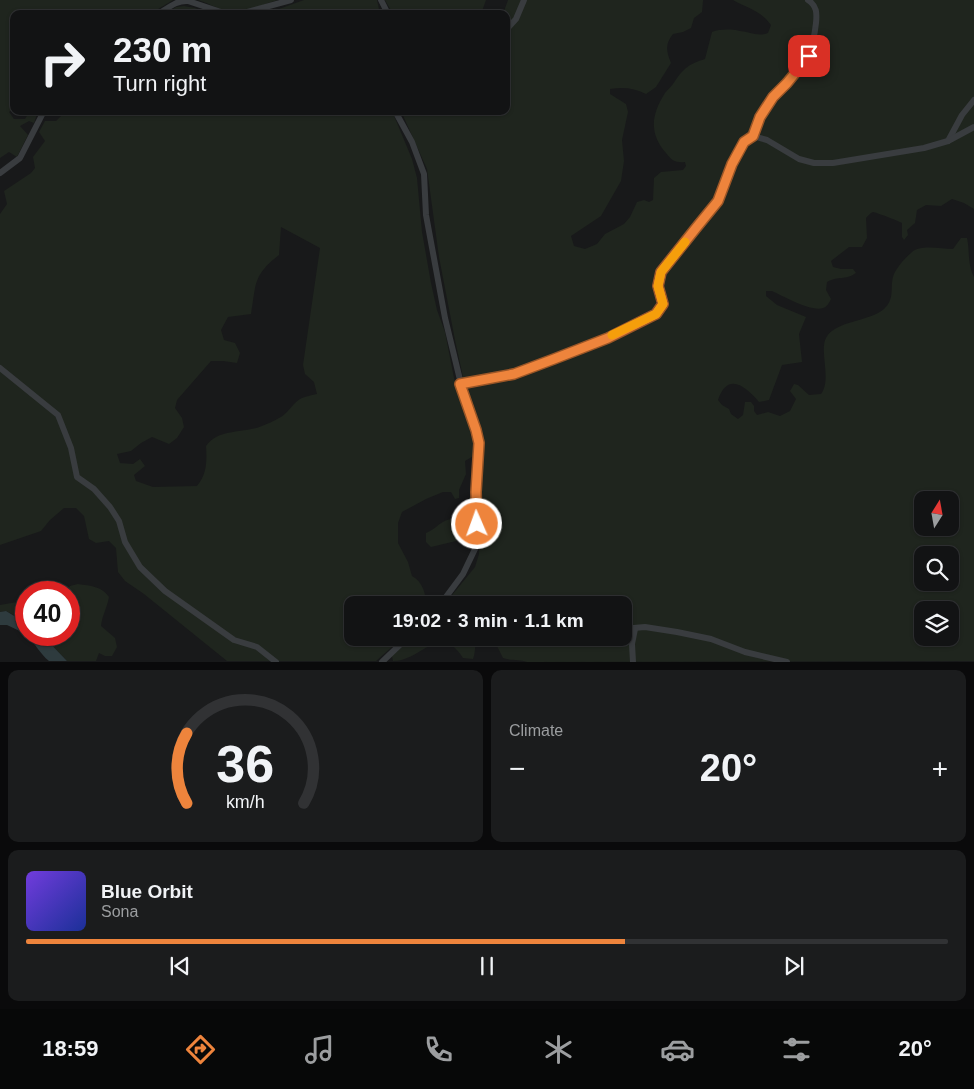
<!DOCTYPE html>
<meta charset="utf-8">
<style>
:root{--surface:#121314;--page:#1b1c1d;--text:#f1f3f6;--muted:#9c9ea0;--line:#313234;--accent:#ee843c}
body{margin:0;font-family:Arial,sans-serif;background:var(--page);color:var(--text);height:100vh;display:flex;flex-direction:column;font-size:19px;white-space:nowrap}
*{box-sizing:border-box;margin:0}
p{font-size:16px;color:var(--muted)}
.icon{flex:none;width:28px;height:28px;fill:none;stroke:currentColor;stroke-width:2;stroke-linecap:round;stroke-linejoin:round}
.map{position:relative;height:662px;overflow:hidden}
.side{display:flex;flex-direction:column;gap:8px;padding:8px;background:#0a0a0b;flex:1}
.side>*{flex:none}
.banner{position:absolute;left:10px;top:10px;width:500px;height:105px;border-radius:10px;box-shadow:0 1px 4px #0004,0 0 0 1px var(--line);background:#121314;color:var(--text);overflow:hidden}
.needle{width:32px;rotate:11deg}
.fabs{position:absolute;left:914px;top:491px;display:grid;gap:10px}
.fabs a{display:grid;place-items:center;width:45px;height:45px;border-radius:10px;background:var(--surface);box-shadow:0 1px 4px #0004,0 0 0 1px var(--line);font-size:25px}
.speed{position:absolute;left:15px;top:581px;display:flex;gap:10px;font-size:25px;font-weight:700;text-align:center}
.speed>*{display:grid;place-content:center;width:65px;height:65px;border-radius:50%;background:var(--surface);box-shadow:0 1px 4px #0004,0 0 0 1px var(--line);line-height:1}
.speed .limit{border:8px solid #d22;background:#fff;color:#111}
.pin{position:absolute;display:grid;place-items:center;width:42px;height:42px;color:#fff;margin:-21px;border-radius:10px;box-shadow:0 2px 8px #0006}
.me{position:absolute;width:55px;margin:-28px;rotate:358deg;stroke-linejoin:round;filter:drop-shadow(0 0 4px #0008)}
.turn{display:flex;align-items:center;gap:18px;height:105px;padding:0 20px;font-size:22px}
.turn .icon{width:65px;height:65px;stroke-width:2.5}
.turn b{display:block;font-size:35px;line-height:42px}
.big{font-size:38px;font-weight:800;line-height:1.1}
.side .tile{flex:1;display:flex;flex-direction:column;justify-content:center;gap:8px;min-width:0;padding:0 18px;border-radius:10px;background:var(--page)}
.side .dial{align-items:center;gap:0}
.dial svg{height:130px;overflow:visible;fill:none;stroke:var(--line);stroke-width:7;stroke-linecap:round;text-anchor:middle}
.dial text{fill:var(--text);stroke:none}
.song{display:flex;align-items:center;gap:15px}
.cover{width:60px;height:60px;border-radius:8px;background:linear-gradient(135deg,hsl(260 70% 55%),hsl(230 70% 35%))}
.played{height:5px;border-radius:2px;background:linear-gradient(90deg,var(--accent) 65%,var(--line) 65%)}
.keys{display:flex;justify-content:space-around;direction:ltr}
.heat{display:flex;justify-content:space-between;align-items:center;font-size:28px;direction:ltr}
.side .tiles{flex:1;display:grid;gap:8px;grid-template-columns:1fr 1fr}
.tile:last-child{grid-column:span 2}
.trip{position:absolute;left:344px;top:596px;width:288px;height:50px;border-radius:10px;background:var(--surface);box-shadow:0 1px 4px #0004,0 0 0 1px var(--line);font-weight:800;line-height:50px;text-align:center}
.menu{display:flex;height:80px;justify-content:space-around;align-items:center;background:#070808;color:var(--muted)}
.menu .icon{width:35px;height:35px}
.menu .current{color:var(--accent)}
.menu b{font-size:22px;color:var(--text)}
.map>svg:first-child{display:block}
.green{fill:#1f251e;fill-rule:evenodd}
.water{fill:#2e3b3e}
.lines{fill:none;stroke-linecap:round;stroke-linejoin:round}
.minor{stroke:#393c3f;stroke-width:6}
.route-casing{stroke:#9b5627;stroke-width:12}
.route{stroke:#ee843c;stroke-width:9}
.slow{stroke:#f59e0b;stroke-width:9}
</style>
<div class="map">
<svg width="974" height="662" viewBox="0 0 974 662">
<rect width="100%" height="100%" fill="#18191a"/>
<g class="green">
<polygon points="0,0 173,0 150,14 14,14 14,108 9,112 14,119 25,119 30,111 38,111 34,123 29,121 20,126 28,135 17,157 9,152 0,158"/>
<path d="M198,0H278C267,3 246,12 236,13C225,13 209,3 198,0Z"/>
<polygon points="304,0 377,0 380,14 265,14"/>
<polygon points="385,0 486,0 481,14 393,14"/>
<path d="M508,0H703V1L702,12L694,18L691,28L683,32L673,34C665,44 666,51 671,63L656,87L646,94C634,88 624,87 610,89V94L626,104L628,112L622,140L624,161L621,181L601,216L571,236L574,246L585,249L597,244L605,234L624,224L630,217L637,202L644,200L649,202L653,200L654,178L661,172L683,170L686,166L685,162C676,163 672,161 666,153C649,134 651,115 665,93C668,89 672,86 675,81C684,68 689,64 705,59L712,32C720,29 731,29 740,31C750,32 758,37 768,33L771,25C759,9 748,9 733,0H974V209L964,203L952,199L941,206L926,205L917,210L915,223L907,230L908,235L904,240L902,237V223C899,221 875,212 873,212C870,213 868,216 866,218L867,238L862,247H849L831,261L833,267L841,269H853L856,273C844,281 840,275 827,282L826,290L831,299C829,303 827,307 823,308C811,312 783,296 772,291H766V296L777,305L806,317L799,334L802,362L782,365L769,400L759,402C746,387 728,371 718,400L722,405L729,409L731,414L738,419L743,415L745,402H751L754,406V411L757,415L768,412L780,416L790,411L796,399L790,391L794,384L798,385L809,395L821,394C832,380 819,351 826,338C836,320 869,322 884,309C895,299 890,288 893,277C895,269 905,258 912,252C921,244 941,249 953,249L961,238H967C970,251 967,263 974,277V661L527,662C519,659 513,661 503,658L493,638H622V605H444L475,567L479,554L482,445L481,437L468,400L455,340L439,257L427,169L401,111H506V14H503ZM922,500H950V528H922ZM922,555H950V582H922ZM922,610H950V638H922Z"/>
<polygon points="184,6 195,8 208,14 166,14 176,7"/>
<path d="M66,111H392L412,159L417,178L422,232L431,283L437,310L445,332L454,378L465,409L471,436L476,449L475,455L465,461L466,474L459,490V498L455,499L451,492H443L426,499L402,512L398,523V543L408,562L412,576C423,582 426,594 426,605H352V638H402L376,661H227L144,594L125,581L118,572L116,548L109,541L96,543L89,539L84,516L76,508H64L50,520L41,531L0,545V214L7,204L4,191L31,173L35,168L33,157L45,141L39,132L45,121H56ZM281,227L320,248L303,365L305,374L314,382L317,394C312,395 307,396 302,398C293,402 288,414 279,418C274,421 267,424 262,426C243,434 219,428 206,446C207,461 207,474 197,486L153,487L136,481L134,475L145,466L140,459L133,464L120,463L117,454L131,451L141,443L152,437L169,444L177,438L184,427L182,418L175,408L177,400L211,361H223L237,363L240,353L235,343L224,340L221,330L228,317L251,314C256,284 253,275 279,255Z"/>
<path d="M474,468H476L473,532L462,533L456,541L431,547L426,542V533C437,529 442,518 454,519L470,497Z"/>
<path d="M78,584C91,586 101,586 109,597C107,608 102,616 101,626L115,638L117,647L112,656H105L99,653L96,661H67L44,637L40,635H69V592H65L70,586Z"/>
<polygon points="17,602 23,604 26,611 25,617 21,619 6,611 0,612 0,605"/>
<path d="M411,638H478C474,644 476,652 473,659L463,658C440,621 420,662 393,661L392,656Z"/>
</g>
<g class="water">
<polygon points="6,611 26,623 26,634 7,625 0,625 0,612"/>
<path d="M27,635H40L44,637L67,661H49C40,654 35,643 27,635Z"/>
</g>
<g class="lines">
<g class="minor">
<polyline points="381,0 388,14"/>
<path d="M158,14C168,8 177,0 188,1L227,14"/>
<polyline points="240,14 291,0"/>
<polyline points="506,30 516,19 524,0"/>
<polyline points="395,111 412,142 424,174 426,215 445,318 461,384 470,417 476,430 479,443 476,492 477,524 475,549 463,574 440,605"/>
<path d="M753,136C756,123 764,109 772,98C776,92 783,87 789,82C807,62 813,50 816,23C817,13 817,6 808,0"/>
<polyline points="948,141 962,115 974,100"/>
<polyline points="0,173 20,158 44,111"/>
<polyline points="0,368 58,415 71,448 77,477 94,489 110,507 119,521 125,542 140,567 165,591 234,640 257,647 276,662"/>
<polyline points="461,384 514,374 554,359 608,338 656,314 663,304 658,286 661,272 696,227 718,201 732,165 741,147 744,142 753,136 767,140 799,159 814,163 833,163 924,148 948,141 974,127"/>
<polyline points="451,605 473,602 488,605"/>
<polyline points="622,629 645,627 677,632 711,639 745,652 787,662"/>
<polyline points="382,662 407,638"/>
<polyline points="633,662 632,644 635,629"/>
</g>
</g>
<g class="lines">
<g class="route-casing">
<polyline id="route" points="477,524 476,492 479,443 476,430 460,384 514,374 554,359 608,338 656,314 663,304 658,286 661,272 696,228 718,201 732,164 744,142 753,136 760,117 773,97 787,83 809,56"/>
</g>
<use href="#route" class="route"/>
<polyline class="slow" points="612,335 656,314 663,304 658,286 661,272 685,242"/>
</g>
</svg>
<div class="fabs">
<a><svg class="needle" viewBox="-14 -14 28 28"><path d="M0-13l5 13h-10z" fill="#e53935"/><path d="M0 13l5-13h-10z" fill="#9c9ea0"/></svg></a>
<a><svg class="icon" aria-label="search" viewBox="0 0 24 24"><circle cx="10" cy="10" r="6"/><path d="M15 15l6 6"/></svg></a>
<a><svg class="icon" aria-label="layers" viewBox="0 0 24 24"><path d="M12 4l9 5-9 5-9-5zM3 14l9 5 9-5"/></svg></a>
</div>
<div class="speed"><div class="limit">40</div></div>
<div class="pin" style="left:809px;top:56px;background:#d93025"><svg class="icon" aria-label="arrive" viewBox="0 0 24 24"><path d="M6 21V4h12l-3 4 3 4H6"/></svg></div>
<svg class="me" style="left:477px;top:524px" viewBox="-20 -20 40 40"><circle r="17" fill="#ee843c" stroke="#fff" stroke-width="3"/><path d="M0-11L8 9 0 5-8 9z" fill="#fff"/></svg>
<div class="trip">19:02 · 3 min · 1.1 km</div>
<div class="banner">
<div class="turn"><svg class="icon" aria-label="right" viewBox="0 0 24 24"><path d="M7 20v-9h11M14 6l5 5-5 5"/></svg><div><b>230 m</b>Turn right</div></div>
</div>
</div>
<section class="side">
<div class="tiles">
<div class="tile dial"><svg viewBox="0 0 100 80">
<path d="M14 69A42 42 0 1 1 86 69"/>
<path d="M14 69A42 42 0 0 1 14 26" stroke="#ee843c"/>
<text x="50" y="56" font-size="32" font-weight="700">36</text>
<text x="50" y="72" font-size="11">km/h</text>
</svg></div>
<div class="tile"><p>Climate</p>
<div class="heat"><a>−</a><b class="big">20°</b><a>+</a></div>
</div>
<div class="tile">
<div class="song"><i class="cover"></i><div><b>Blue Orbit</b><p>Sona</p></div></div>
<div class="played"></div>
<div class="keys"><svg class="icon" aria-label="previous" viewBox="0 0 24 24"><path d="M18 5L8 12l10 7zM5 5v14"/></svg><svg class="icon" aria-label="pause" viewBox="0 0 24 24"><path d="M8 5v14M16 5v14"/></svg><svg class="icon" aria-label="next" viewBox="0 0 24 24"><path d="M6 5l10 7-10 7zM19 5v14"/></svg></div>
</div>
</div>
</section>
<nav class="menu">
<b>18:59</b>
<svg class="icon current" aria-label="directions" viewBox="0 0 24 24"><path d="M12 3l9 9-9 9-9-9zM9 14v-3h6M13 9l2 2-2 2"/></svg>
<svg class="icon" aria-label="music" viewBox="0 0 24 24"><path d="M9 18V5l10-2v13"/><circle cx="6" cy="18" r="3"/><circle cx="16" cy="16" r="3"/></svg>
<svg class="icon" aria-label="phone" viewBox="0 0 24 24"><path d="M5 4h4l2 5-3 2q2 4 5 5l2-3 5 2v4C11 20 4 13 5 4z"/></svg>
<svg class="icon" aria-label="climate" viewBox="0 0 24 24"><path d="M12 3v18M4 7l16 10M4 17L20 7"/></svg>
<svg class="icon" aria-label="car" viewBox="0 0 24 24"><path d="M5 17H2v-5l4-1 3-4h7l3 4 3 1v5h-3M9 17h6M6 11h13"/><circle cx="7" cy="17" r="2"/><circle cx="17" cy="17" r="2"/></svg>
<svg class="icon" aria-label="filters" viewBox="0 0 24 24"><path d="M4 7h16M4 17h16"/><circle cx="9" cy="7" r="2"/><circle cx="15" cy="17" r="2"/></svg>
<b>20°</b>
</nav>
